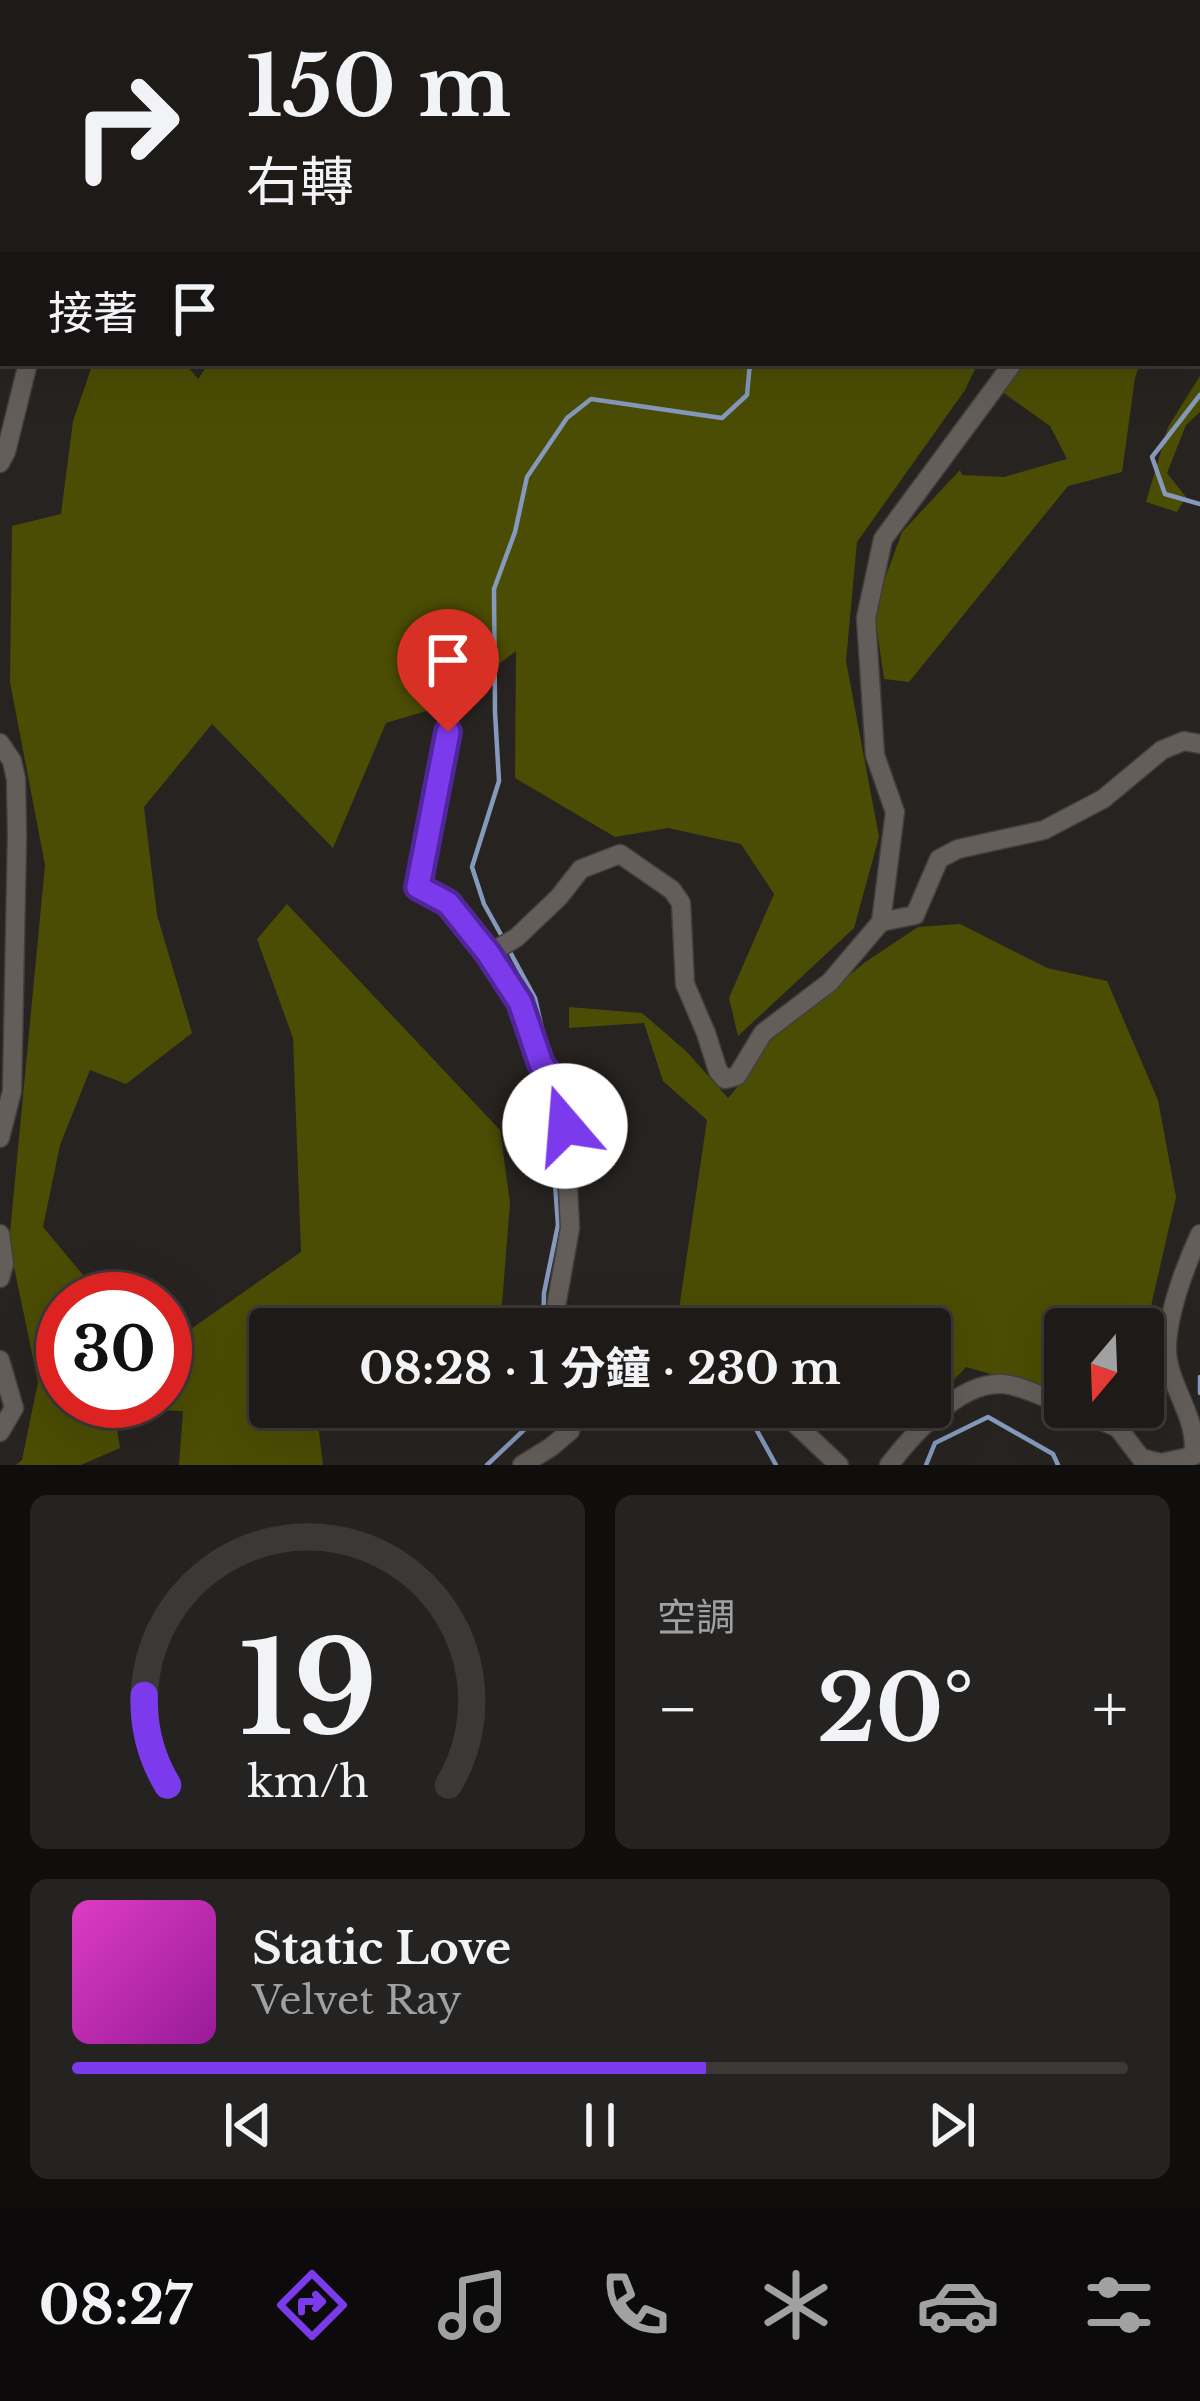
<!DOCTYPE html>
<html lang="zh-TW">
<meta charset="utf-8">
<style>
:root{--surface:#1d1a18;--page:#252321;--text:#f1f3f6;--muted:#a0a1a2;--line:#3b3837;--accent:#7c3aed}
body{margin:0;font-family:"Libre Baskerville","Noto Sans TC",serif;background:var(--page);color:var(--text);height:100vh;display:flex;flex-direction:column;font-size:45px;white-space:nowrap}
*{box-sizing:border-box;margin:0}
p{font-size:39px;color:var(--muted)}
.icon{flex:none;width:66px;height:66px;fill:none;stroke:currentColor;stroke-width:2;stroke-linecap:round;stroke-linejoin:round}
.map{position:relative;height:1465px;overflow:hidden}
.details{display:flex;flex-direction:column;gap:30px;padding:30px;background:#100e0d;flex:1}
.details>*{flex:none}
.hud{position:absolute;left:0px;top:0px;width:1200px;height:366px;box-shadow:0 12px 48px #0002,0 0 0 3px var(--line);background:#1d1a18;color:var(--text);overflow:hidden}
.needle{width:78px;rotate:199deg}
.tools{position:absolute;left:1044px;top:1308px;display:grid;gap:24px}
.tools a{display:grid;place-items:center;width:120px;height:120px;border-radius:12px;background:var(--surface);box-shadow:0 12px 48px #0002,0 0 0 3px var(--line);font-size:60px}
.speed{position:absolute;left:36px;top:1272px;display:flex;gap:24px;font-size:60px;font-weight:700;text-align:center}
.speed>*{display:grid;place-content:center;width:156px;height:156px;border-radius:50%;background:var(--surface);box-shadow:0 12px 48px #0002,0 0 0 3px var(--line);line-height:1}
.speed .limit{border:18px solid #d22;background:#fff;color:#111}
.pin{position:absolute;display:grid;place-items:center;width:102px;height:102px;color:#fff;margin:-123px -51px;border-radius:50% 50% 50% 0;rotate:-45deg;box-shadow:0 0 12px #0007}
.pin .icon{rotate:45deg}
.me{position:absolute;width:132px;margin:-66px;rotate:342deg;stroke-linejoin:round;filter:drop-shadow(0 0 9px #0008)}
.turn{display:flex;align-items:center;gap:42px;height:252px;padding:0 48px;font-size:54px}
.turn .icon{width:156px;height:156px;stroke-width:2.5}
.turn b{display:block;font-size:84px;line-height:102px}
.then{display:flex;align-items:center;height:114px;padding:0 48px;background:#0003;gap:24px;font-size:45px}
.big{font-size:90px;font-weight:700;line-height:1.1}
.details .tile{flex:1;display:flex;flex-direction:column;justify-content:center;gap:18px;min-width:0;padding:0 42px;border-radius:18px;background:var(--page)}
.details .dial{align-items:center;gap:0}
.dial svg{height:312px;overflow:visible;fill:none;stroke:var(--line);stroke-width:7;stroke-linecap:round;text-anchor:middle}
.dial text{fill:var(--text);stroke:none}
.song{display:flex;align-items:center;gap:36px}
.cover{width:144px;height:144px;border-radius:18px;background:linear-gradient(135deg,hsl(310 70% 55%),hsl(300 70% 35%))}
.played{height:12px;border-radius:6px;background:linear-gradient(90deg,var(--accent) 60%,var(--line) 60%)}
.keys{display:flex;justify-content:space-around;direction:ltr}
.heat{display:flex;justify-content:space-between;align-items:center;font-size:66px;direction:ltr}
.details .tiles{flex:1;display:grid;gap:30px;grid-template-columns:1fr 1fr}
.tile:last-child{grid-column:span 2}
.trip{position:absolute;left:249px;top:1308px;width:702px;height:120px;border-radius:12px;background:var(--surface);box-shadow:0 12px 48px #0002,0 0 0 3px var(--line);font-weight:700;line-height:120px;text-align:center}
.menu{display:flex;height:192px;justify-content:space-around;align-items:center;background:#0c0a0a;color:var(--muted)}
.menu .icon{width:84px;height:84px}
.menu .current{color:var(--accent)}
.menu b{font-size:54px;color:var(--text)}
.map>svg:first-child{display:block}
.forest{fill:#4b4d04}
.lines{fill:none;stroke-linecap:round;stroke-linejoin:round}
.stream{stroke:#8499bc;stroke-width:4.5}
.minor-casing{stroke:#423f3c;stroke-width:21}
.minor{stroke:#635e5a;stroke-width:18}
.route-casing{stroke:#51269a;stroke-width:30}
.route{stroke:#7c3aed;stroke-width:21}
</style>
<div class="map">
<svg width="1200" height="1465" viewBox="0 0 1200 1465">
<rect width="100%" height="100%" fill="#272320"/>
<g class="forest">
<polygon points="405,0 1021,0 1020,3 404,3"/>
<polygon points="93,363 185,363 198,379 209,363 978,363 965,390 857,542 846,661 879,837 854,928 738,1036 729,998 774,894 741,844 668,828 615,837 515,778 516,651 443,706 386,723 333,848 212,724 144,807 157,915 192,1033 126,1084 90,1070 60,1145 43,1227 103,1299 63,1299 63,1401 113,1401 120,1448 81,1465 16,1465 22,1460 38,1382 9,1243 45,865 10,682 12,526 61,514 73,421"/>
<polygon points="1019,363 1140,363 1135,378 1122,472 1068,486 909,682 884,679 874,608 902,532 960,470 962,475 1004,477 1067,459 1050,426 1001,391"/>
<polygon points="1200,376 1200,412 1186,425 1167,473 1186,497 1177,512 1146,502 1168,427"/>
<polygon points="287,904 500,1130 510,1203 500,1329 270,1329 270,1407 316,1407 323,1465 179,1465 183,1411 145,1410 146,1401 165,1401 165,1347 301,1252 293,1038 257,939"/>
<polygon points="960,924 1047,968 1107,981 1158,1100 1176,1197 1143,1341 1143,1329 1065,1329 1065,1395 966,1367 930,1405 930,1329 676,1329 707,1120 663,1081 644,1023 569,1028 569,1007 642,1013 686,1051 728,1098 751,1071 766,1044 864,963 918,927"/>
</g>
<g class="lines">
<g class="stream">
<polyline points="656,3 656,0"/>
<polyline points="1197,64 1200,63"/>
<polyline points="1197,308 1200,309"/>
<polyline points="1200,395 1152,457 1165,494 1200,504"/>
<polyline points="504,940 484,904 472,867 499,781 495,712 494,589 515,532 527,477 567,418 591,399 722,418 747,395 750,363"/>
<polyline points="509,950 535,998 551,1068"/>
<polyline points="543,1329 544,1293 558,1225 548,1085"/>
<polyline points="1200,1377 1200,1393"/>
<polyline points="737,1407 745,1409 776,1465"/>
<polyline points="487,1465 548,1407"/>
<polyline points="926,1465 935,1443 988,1417 1053,1454 1058,1465"/>
</g>
<g class="minor-casing">
<g id="minor">
<polyline points="330,3 331,0"/>
<polyline points="1056,3 1057,0"/>
<polyline points="0,463 6,452 28,363"/>
<polyline points="448,732 418,887 449,903 488,954 520,1002 541,1064 563,1092 570,1228 552,1329"/>
<polyline points="0,743 12,761 16,779 17,836 12,1091 0,1138"/>
<polyline points="881,922 915,915 939,859 958,849 1044,830 1103,799 1162,750 1184,741 1200,744"/>
<polyline points="488,954 516,938 559,897 581,869 620,854 672,890 681,903 685,984 706,1033 718,1071 725,1079 737,1076 763,1033 830,982 881,922 895,812 875,755 866,618 883,539 1013,363"/>
<polyline points="0,1234 4,1264 0,1278"/>
<polyline points="0,1360 14,1408 0,1432"/>
<polyline points="763,1407 787,1416 839,1465"/>
<path d="M1070,1407L1118,1428L1141,1458L1161,1463L1193,1456C1200,1417 1165,1384 1167,1345C1168,1312 1186,1264 1200,1234"/>
<polyline points="522,1465 551,1447 570,1431 568,1407"/>
<path d="M889,1465C912,1435 960,1381 1002,1384C1022,1385 1046,1399 1065,1405"/>
</g>
</g>
<use href="#minor" class="minor"/>
</g>
<g class="lines">
<g class="route-casing">
<polyline id="route" points="448,732 418,887 448,903 488,953 520,1002 541,1064 563,1092 565,1126"/>
</g>
<use href="#route" class="route"/>
</g>
</svg>
<div class="tools">
<a><svg class="needle" viewBox="-14 -14 28 28"><path d="M0-13l5 13h-10z" fill="#e53935"/><path d="M0 13l5-13h-10z" fill="#a0a1a2"/></svg></a>
</div>
<div class="speed"><div class="limit">30</div></div>
<div class="pin" style="left:448px;top:732px;background:#d93025"><svg class="icon" aria-label="arrive" viewBox="0 0 24 24"><path d="M6 21V4h12l-3 4 3 4H6"/></svg></div>
<svg class="me" style="left:565px;top:1126px" viewBox="-20 -20 40 40"><circle r="19" fill="#fff"/><path d="M0-13L10 11 0 6-10 11z" fill="#7c3aed"/></svg>
<div class="trip">08:28 · 1 分鐘 · 230 m</div>
<div class="hud">
<div class="turn"><svg class="icon" aria-label="right" viewBox="0 0 24 24"><path d="M7 20v-9h11M14 6l5 5-5 5"/></svg><div><b>150 m</b>右轉</div></div>
<div class="then">接著<svg class="icon" aria-label="arrive" viewBox="0 0 24 24"><path d="M6 21V4h12l-3 4 3 4H6"/></svg></div>
</div>
</div>
<section class="details">
<div class="tiles">
<div class="tile dial"><svg viewBox="0 0 100 80">
<path d="M14 69A42 42 0 1 1 86 69"/>
<path d="M14 69A42 42 0 0 1 8 46" stroke="#7c3aed"/>
<text x="50" y="56" font-size="32" font-weight="700">19</text>
<text x="50" y="72" font-size="11">km/h</text>
</svg></div>
<div class="tile"><p>空調</p>
<div class="heat"><a>−</a><b class="big">20°</b><a>+</a></div>
</div>
<div class="tile">
<div class="song"><i class="cover"></i><div><b>Static Love</b><p>Velvet Ray</p></div></div>
<div class="played"></div>
<div class="keys"><svg class="icon" aria-label="previous" viewBox="0 0 24 24"><path d="M18 5L8 12l10 7zM5 5v14"/></svg><svg class="icon" aria-label="pause" viewBox="0 0 24 24"><path d="M8 5v14M16 5v14"/></svg><svg class="icon" aria-label="next" viewBox="0 0 24 24"><path d="M6 5l10 7-10 7zM19 5v14"/></svg></div>
</div>
</div>
</section>
<nav class="menu">
<b>08:27</b>
<svg class="icon current" aria-label="directions" viewBox="0 0 24 24"><path d="M12 3l9 9-9 9-9-9zM9 14v-3h6M13 9l2 2-2 2"/></svg>
<svg class="icon" aria-label="music" viewBox="0 0 24 24"><path d="M9 18V5l10-2v13"/><circle cx="6" cy="18" r="3"/><circle cx="16" cy="16" r="3"/></svg>
<svg class="icon" aria-label="phone" viewBox="0 0 24 24"><path d="M5 4h4l2 5-3 2q2 4 5 5l2-3 5 2v4C11 20 4 13 5 4z"/></svg>
<svg class="icon" aria-label="climate" viewBox="0 0 24 24"><path d="M12 3v18M4 7l16 10M4 17L20 7"/></svg>
<svg class="icon" aria-label="car" viewBox="0 0 24 24"><path d="M5 17H2v-5l4-1 3-4h7l3 4 3 1v5h-3M9 17h6M6 11h13"/><circle cx="7" cy="17" r="2"/><circle cx="17" cy="17" r="2"/></svg>
<svg class="icon" aria-label="filters" viewBox="0 0 24 24"><path d="M4 7h16M4 17h16"/><circle cx="9" cy="7" r="2"/><circle cx="15" cy="17" r="2"/></svg>
</nav>
